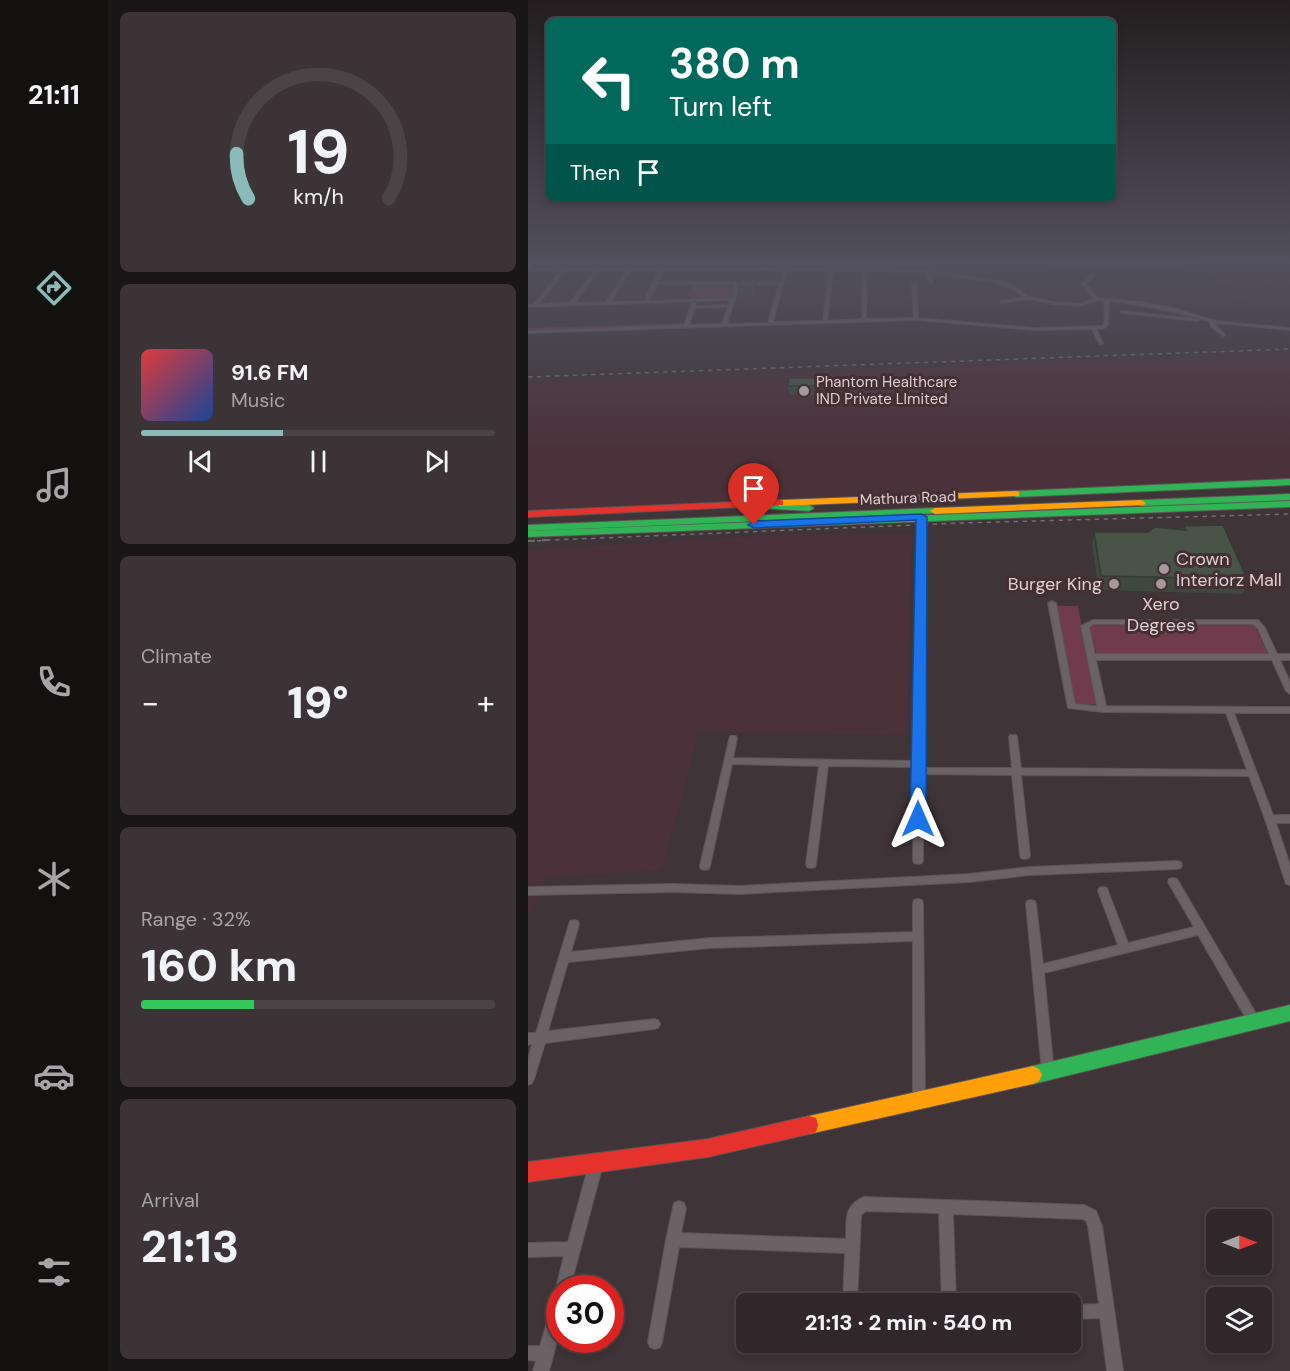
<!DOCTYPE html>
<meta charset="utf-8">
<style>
:root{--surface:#2f2729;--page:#3b3335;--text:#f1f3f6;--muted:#a7a5a8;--line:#4a4446;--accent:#8bbbb9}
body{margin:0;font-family:"DM Sans",sans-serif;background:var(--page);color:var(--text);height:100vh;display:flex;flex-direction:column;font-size:22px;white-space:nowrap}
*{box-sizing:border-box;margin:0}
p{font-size:20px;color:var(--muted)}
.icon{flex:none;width:33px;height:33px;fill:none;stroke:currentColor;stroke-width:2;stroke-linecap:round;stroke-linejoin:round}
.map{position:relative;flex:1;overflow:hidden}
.side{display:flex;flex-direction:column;gap:12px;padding:12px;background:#1a1517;width:420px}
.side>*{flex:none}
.banner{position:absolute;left:18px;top:18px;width:570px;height:183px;border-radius:9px;box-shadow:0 3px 9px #0003,0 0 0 2px var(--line);background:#00695c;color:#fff;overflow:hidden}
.needle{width:39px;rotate:90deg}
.controls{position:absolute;left:678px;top:1209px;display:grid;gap:12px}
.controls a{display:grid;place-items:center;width:66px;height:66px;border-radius:9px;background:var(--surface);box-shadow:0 3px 9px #0003,0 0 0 2px var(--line);font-size:30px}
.speed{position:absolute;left:18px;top:1275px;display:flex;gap:12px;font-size:30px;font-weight:700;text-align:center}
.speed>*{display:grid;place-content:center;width:78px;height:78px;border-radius:50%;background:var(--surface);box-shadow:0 3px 9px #0003,0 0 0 2px var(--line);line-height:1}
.speed .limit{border:9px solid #d22;background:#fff;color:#111}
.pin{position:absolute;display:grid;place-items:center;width:51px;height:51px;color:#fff;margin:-62px -26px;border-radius:50% 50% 50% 0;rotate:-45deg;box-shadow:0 0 6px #0007}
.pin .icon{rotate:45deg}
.me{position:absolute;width:66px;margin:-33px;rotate:0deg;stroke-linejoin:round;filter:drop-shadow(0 0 4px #0008)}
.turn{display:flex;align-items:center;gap:21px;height:126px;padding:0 24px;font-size:27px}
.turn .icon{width:78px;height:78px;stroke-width:2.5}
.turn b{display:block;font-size:42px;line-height:51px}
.then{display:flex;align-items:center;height:57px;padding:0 24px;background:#0003;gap:12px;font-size:22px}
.big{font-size:45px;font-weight:800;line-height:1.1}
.side .tile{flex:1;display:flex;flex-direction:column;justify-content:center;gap:9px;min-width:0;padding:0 21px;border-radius:9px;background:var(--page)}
.side .dial{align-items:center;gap:0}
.dial svg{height:156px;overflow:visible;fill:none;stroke:var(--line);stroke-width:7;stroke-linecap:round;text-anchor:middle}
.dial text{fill:var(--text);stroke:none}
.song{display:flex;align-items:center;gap:18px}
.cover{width:72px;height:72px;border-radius:9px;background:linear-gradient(135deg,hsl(0 70% 55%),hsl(220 70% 35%))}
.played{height:6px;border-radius:3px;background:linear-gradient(90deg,var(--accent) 40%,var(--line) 40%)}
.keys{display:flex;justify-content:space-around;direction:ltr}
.heat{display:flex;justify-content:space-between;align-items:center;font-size:33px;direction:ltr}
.charge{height:9px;border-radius:4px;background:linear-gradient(90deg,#34c759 32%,var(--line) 0)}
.trip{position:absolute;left:208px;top:1293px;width:345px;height:60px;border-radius:9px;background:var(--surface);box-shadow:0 3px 9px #0003,0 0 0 2px var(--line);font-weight:800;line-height:60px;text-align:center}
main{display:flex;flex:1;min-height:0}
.tabs{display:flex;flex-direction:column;width:108px;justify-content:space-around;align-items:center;background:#131010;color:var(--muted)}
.tabs .icon{width:42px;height:42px}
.tabs .active{color:var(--accent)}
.tabs b{font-size:27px;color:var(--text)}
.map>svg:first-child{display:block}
.built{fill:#4b3139}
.green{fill:#703c4d}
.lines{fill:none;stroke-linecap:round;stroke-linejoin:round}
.street-casing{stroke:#5d5356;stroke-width:2}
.fast-casing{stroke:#5d5356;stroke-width:2}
.slow-casing{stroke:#5d5356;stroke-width:2}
.jam-casing{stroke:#5d5356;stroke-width:2}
.street{fill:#6a6264;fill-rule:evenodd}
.fast{fill:#30b455;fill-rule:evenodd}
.slow{fill:#ff9f0a;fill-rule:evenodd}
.jam{fill:#e5322d;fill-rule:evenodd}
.rail-far1{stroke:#746c6e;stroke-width:1.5;stroke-dasharray:4.5 4.5;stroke-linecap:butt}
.rail{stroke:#746c6e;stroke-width:2;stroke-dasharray:7 7;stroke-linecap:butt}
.wall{fill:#3f483e}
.shaded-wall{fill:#333b32}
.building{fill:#495448;stroke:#333b32;stroke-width:1.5}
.route{fill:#1a73e8;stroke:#114b97;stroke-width:1.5}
.poi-dot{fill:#a6999c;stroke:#442f34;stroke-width:2}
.labels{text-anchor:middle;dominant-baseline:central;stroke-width:6;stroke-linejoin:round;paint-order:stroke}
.far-poi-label{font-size:15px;fill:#ddcfd3;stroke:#442f34;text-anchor:start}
.far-street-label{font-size:15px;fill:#ddcfd3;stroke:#442f34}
.poi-label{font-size:18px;fill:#ddcfd3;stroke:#442f34;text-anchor:start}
</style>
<main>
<nav class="tabs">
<b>21:11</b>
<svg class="icon active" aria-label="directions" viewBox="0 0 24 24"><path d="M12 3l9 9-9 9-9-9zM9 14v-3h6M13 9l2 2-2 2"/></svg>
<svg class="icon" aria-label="music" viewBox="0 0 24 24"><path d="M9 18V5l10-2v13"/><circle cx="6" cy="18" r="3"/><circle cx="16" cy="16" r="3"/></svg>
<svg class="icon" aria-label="phone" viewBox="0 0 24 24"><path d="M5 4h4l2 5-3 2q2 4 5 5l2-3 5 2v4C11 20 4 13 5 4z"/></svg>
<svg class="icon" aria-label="climate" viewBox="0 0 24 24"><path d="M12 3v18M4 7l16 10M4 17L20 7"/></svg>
<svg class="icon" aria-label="car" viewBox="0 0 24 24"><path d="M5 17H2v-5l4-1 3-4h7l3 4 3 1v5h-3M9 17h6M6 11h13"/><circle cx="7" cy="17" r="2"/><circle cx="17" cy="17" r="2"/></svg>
<svg class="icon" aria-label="filters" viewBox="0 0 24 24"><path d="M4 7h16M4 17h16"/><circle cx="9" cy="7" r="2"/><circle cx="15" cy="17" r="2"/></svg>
</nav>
<section class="side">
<div class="tile dial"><svg viewBox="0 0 100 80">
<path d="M14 69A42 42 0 1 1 86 69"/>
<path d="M14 69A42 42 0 0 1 8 46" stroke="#8bbbb9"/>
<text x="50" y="56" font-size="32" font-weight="700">19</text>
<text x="50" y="72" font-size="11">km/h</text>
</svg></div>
<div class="tile">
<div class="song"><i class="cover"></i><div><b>91.6 FM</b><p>Music</p></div></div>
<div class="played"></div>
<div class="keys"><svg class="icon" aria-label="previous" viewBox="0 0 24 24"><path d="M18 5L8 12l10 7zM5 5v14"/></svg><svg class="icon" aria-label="pause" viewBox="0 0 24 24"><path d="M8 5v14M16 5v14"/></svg><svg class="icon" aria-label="next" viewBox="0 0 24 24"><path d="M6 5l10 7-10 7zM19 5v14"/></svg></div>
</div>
<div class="tile"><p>Climate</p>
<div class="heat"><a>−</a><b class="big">19°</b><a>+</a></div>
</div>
<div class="tile"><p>Range · 32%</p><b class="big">160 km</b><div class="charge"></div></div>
<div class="tile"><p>Arrival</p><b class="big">21:13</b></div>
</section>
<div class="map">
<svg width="762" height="1371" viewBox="0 0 762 1371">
<rect width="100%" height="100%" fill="#3f3437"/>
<g class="built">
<polygon points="667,260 762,260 762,309 718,304 673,269"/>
<polygon points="762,353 762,484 538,494 0,509 0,383"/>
<polygon points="333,533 384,534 379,735 171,732 134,870 17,878 0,918 0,550 261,534"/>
</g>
<g class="green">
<polygon points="164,284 201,284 201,286 205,286 201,298 163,300 164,296 158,297"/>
<polygon points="156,323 155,325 0,331 0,328"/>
<polygon points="528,606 550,606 568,704 546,704"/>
<polygon points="726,624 740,654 569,655 561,625"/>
</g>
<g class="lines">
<g class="street-casing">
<g id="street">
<path d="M258,260H262L260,268L357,267L359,260H515L523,263H652L651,260H655L657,264L655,265H523L508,261L362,263L361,267L368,270L411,271L467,280L485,285L501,297L526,302L551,304L566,299L554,284L564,274L566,275L558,284L569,298L612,302L645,308L688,321L762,328V330L686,323L697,335L695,336L683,327L681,321C647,312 616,305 581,301L580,324L577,328L568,329L575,343L573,344L571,343L564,329L506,330L388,320L0,333V331L156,325L164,303H168V306L201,305L202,300L0,307V305L6,304L33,270H0V268H256ZM359,269L367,272L398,273L401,282L403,283L405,282L402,273L466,282L481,287L496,297L473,301V303H475L500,299L526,304L551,306L570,300L577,301L576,324L574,326L506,328L390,318L388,284L386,283L384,284L386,318L338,319L339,270ZM37,270H66L42,303L11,304ZM70,270H99L78,302L47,303ZM103,270H131L116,301L83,302ZM135,270H255L252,282H130ZM259,270H301L295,321L245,322ZM305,270H335L334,319L299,321ZM129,284H207L203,298L121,301ZM212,284H251L240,323L199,324ZM200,307L194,324L161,325L167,308Z"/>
<polygon points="595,311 669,319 671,320 669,321 593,313 593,311"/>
<path d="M393,515L396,517L395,768H484L481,737L482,735H488L489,737L493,768L719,770L698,713L574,712L540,708L520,603L524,601L528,603L547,704L569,706L553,626L565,620H730L737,628L749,654H762V660H752L762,682V694L758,691L744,660H568L578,706L762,707V713H706L745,815H762V823H748L762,865V885L758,884L757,881L737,819L721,776L493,775L502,855L501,858L497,859L493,858L492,855L484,775L395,774V860L394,863L390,864L386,863L385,860L386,767L300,766L288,864L287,867L283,868L279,867L278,864L291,766L204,764L182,866L181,869L177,870L173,869L172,866L202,736H208L209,738L205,758L386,761L390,517ZM566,624H725L730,629L741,654H567L561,627Z"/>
<polygon points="649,861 653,862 654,865 653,868 649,869 502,875 441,882 212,894 145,892 0,895 0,887 145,884 212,886 441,874 502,867"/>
<polygon points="645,878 649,879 730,1017 732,1021 730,1025 726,1026 722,1025 670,935 516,973 526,1072 524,1076 520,1078 516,1076 514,1072 498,904 499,901 503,900 507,901 508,904 515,964 590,945 570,891 571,888 575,887 579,888 580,891 600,943 666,927 640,882 641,879"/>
<polygon points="390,899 394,900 395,903 397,1101 395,1105 391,1107 387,1105 385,1101 385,941 182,948 40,962 20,1031 126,1019 130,1020 132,1024 130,1028 126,1029 17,1043 6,1079 4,1083 0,1085 0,1059 4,1044 0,1045 0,1033 8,1033 42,921 46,920 50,921 51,924 43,952 182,938 385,932 385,903 386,900"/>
<polygon points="68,1157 73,1159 75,1164 42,1288 32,1288 32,1294 28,1288 36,1256 0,1257 0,1243 40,1242 61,1164 63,1159"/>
<path d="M336,1197L556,1205L568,1211L574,1226L595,1371H579L572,1318L543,1319V1305L571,1304L560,1226L558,1221L555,1219L425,1214L428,1304H414L411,1213L338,1211L333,1215L329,1304H315L317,1253L151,1247L134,1342L132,1347L127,1349L122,1347L120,1342L138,1240L146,1203L151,1201L156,1203L158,1208L153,1233L318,1239C319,1220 315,1206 336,1197Z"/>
<polygon points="32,1294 32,1330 21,1371 5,1371 8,1361 0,1360 0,1346 12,1346 25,1301 27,1296"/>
</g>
</g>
<g class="fast-casing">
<g id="fast">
<polygon points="762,479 762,485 488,497 483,494 488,491"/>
<polygon points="762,494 762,500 613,506 608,503 613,500"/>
<polygon points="762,501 762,507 0,537 0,531"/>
<polygon points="215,502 281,505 286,508 281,511 212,507 212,503"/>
<polygon points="407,508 410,509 410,513 0,531 0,525"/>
<polygon points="762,1005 762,1021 505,1084 499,1081 496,1075 499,1069 505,1066"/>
</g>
</g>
<g class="slow-casing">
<g id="slow">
<polygon points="2,260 9,260 0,269 0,263"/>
<polygon points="488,491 491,492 491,496 252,506 247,503 252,500"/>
<polygon points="613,500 618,503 616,505 407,514 402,511 407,508"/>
<polygon points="505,1066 511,1069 514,1075 511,1081 505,1084 281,1134 274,1132 272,1125 274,1118 281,1116"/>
</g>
</g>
<g class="jam-casing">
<g id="jam">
<polygon points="252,500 255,501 255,505 0,517 0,511"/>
<polygon points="281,1116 288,1118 290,1125 288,1132 281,1134 180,1157 0,1182 0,1162 180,1139"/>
</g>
</g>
<use href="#street" class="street"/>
<use href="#fast" class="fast"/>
<use href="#slow" class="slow"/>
<use href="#jam" class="jam"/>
<g class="rail-far1">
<polyline points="0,377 762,349"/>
<polyline points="0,541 434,523 762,514"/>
</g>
<polyline class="rail" points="0,541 21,540"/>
</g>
<g class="wall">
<polygon points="210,287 228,287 226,296 211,296"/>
<polygon points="291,378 291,395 261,395 260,386"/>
<polygon points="655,526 719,579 715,594 571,590 564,546 566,532 620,532 654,530"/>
</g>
<polygon class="shaded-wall" points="228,279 228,287 226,296 226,287"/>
<g class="building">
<polygon points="213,279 228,279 226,287 210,287"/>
<polygon points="261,378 291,378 291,386 260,386"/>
<polygon points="695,525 719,579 573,576 566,532 620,532 627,527 658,530 655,526"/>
</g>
<linearGradient id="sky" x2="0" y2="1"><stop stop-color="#231d1e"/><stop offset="0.58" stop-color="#52505e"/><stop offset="1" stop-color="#52505e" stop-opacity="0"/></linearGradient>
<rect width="762" height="452" fill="url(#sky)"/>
<polygon class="route" points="393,514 399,517 398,819 396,823 385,823 382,819 388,520 226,528 220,525 226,521"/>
<g class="poi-dot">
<circle cx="276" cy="391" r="6"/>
<circle cx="636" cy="569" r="6"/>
<circle cx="586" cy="584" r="6"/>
<circle cx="633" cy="584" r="6"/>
</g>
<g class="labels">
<g class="far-poi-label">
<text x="288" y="382">Phantom Healthcare<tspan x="288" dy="17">IND Private LImited</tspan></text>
</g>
<g class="far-street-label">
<text transform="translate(380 498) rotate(-2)">Mathura Road</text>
</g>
<g class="poi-label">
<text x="648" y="559">Crown<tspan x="648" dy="21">Interiorz Mall</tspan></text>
<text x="574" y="584" text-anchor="end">Burger King</text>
<text x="633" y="604" text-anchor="middle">Xero<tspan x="633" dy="21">Degrees</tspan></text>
</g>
</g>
</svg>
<div class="controls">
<a><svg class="needle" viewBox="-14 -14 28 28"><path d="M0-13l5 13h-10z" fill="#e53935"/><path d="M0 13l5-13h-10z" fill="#a7a5a8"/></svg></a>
<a><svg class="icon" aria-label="layers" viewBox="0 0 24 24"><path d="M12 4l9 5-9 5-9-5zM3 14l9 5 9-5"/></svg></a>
</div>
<div class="speed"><div class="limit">30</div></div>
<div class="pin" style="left:226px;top:525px;background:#d93025"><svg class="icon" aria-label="arrive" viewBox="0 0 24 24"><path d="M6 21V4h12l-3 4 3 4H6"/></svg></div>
<svg class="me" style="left:390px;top:819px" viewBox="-20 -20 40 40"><path d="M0-17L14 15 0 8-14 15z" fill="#1a73e8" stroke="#fff" stroke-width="4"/></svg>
<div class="trip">21:13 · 2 min · 540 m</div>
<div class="banner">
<div class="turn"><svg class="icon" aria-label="left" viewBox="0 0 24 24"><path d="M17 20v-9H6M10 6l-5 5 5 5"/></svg><div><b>380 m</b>Turn left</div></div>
<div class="then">Then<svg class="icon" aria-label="arrive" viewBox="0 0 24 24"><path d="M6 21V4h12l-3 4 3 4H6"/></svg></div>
</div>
</div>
</main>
